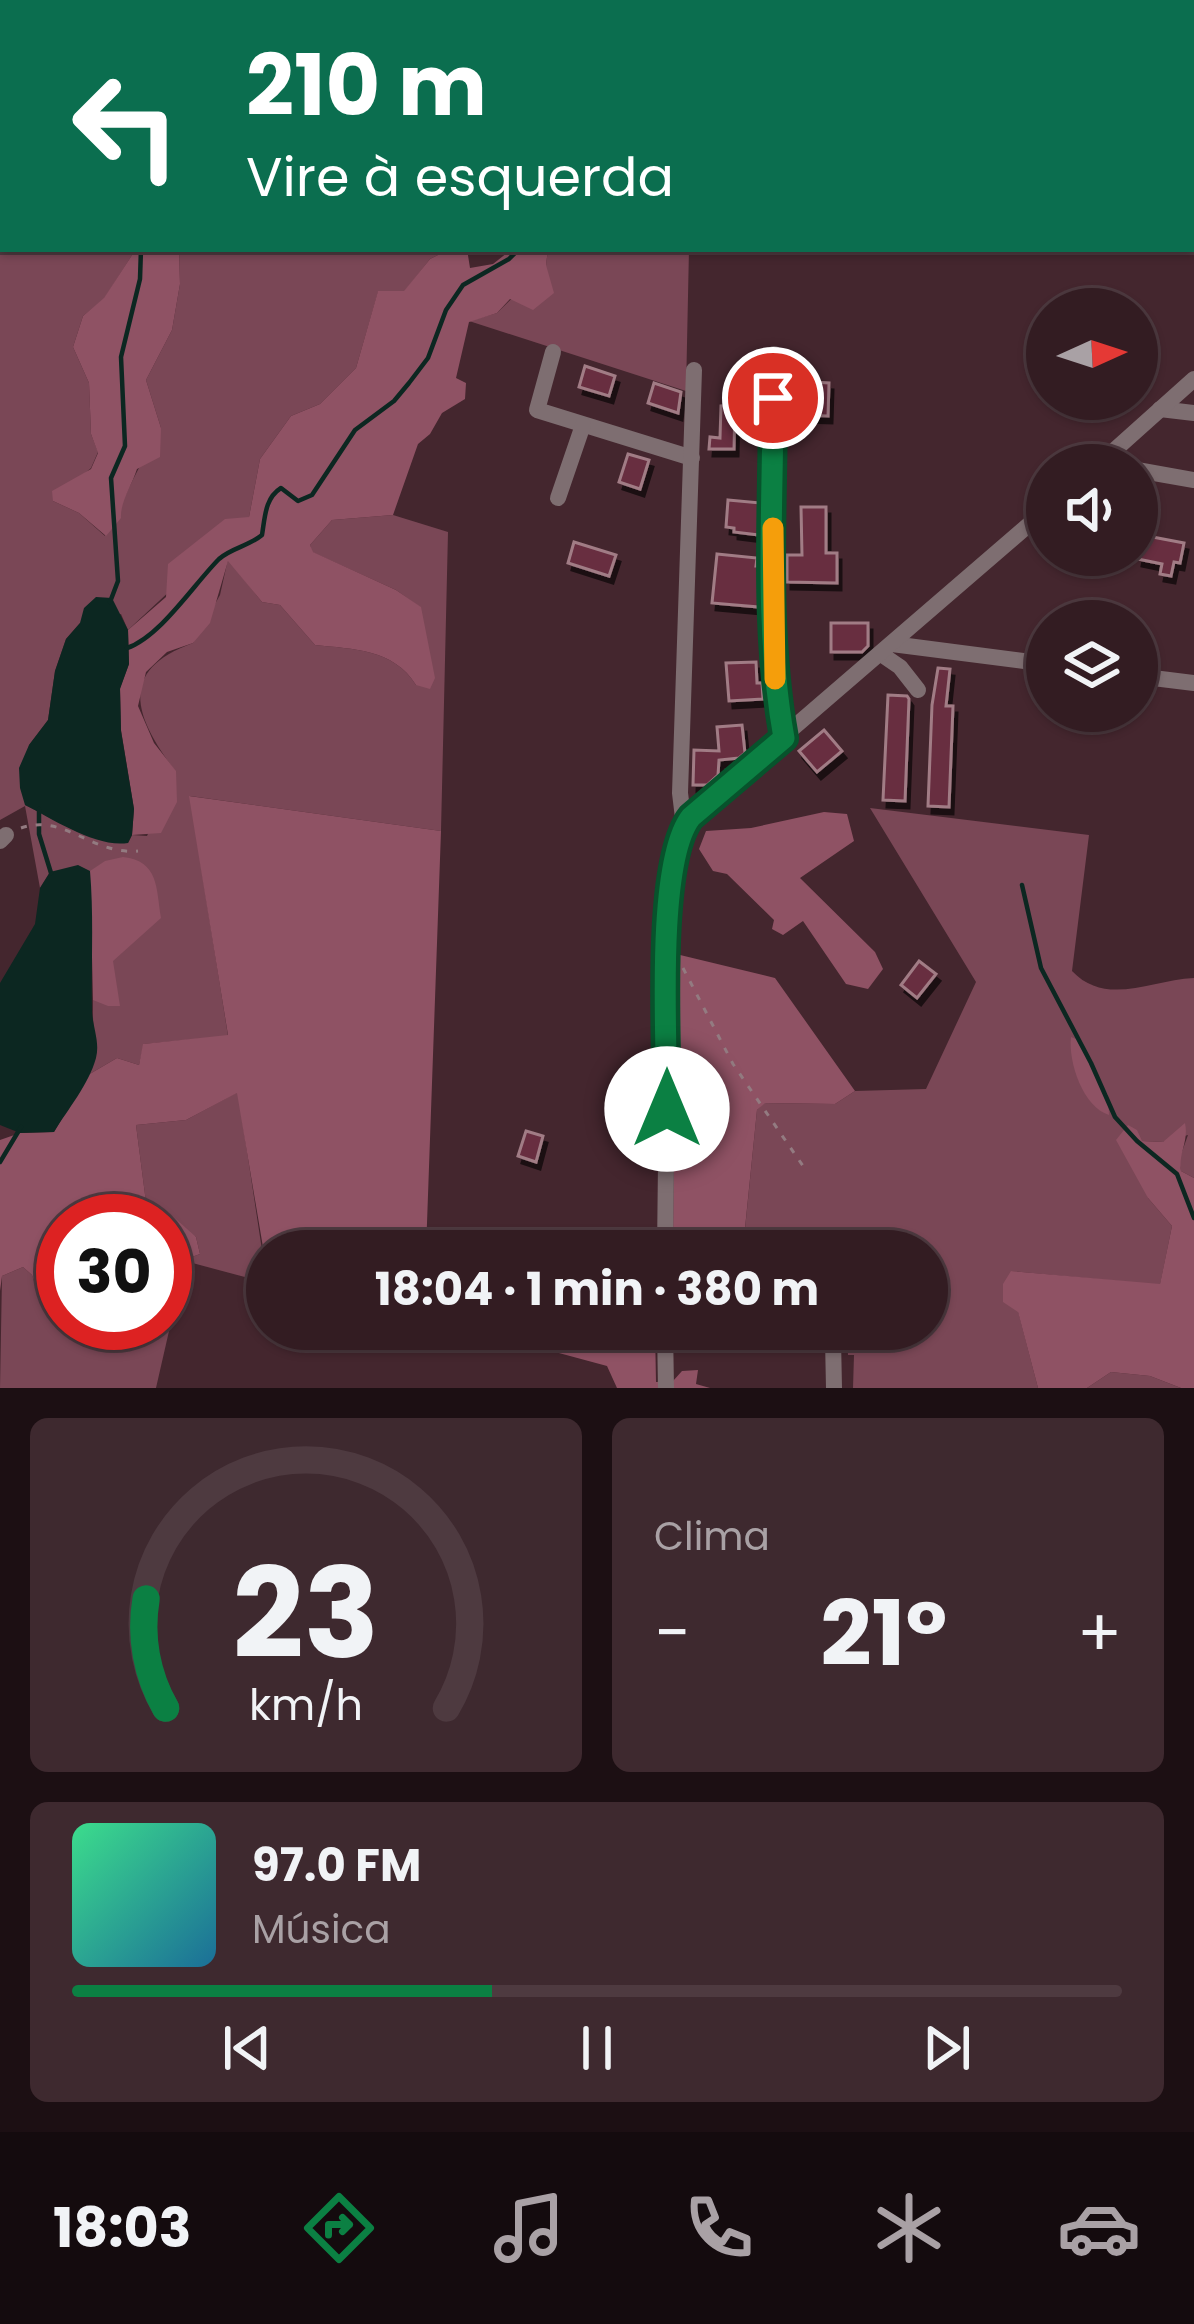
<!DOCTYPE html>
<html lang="pt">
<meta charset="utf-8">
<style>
:root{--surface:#331c22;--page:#3e292f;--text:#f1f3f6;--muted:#a9a1a5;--line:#4e3a40;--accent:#0b8043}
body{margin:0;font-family:Poppins,sans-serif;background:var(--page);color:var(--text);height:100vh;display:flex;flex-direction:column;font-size:45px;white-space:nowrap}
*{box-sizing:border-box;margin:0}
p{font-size:39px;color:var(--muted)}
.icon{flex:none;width:66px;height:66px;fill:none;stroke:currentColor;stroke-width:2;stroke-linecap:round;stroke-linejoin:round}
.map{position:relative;height:1388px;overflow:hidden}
.details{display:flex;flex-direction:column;gap:30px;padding:30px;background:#1c0f13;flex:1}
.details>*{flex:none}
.hud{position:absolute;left:0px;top:0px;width:1194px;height:252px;box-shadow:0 3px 9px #0004,0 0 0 3px var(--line);background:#0b6e4f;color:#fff;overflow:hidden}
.needle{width:78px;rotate:87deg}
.fabs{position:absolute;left:1026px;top:288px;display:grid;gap:24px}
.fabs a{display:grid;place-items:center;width:132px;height:132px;border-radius:50%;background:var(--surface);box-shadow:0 3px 9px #0004,0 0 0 3px var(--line);font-size:60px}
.speed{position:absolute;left:36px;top:1194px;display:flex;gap:24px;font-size:60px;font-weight:700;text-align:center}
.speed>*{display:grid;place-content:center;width:156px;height:156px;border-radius:50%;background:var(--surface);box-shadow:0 3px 9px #0004,0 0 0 3px var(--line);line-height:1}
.speed .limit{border:18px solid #d22;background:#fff;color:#111}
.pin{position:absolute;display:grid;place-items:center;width:102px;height:102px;color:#fff;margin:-51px;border:6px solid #fff;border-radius:50%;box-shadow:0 3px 12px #0007}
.me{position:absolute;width:132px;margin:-66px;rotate:0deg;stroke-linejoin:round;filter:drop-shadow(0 0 9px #0008)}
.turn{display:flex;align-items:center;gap:42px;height:252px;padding:0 48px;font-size:54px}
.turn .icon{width:156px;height:156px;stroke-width:2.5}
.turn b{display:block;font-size:84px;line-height:102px}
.big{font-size:90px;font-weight:700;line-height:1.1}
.details .card{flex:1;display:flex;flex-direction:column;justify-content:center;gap:18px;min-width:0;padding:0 42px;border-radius:18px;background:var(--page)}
.details .dial{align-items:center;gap:0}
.dial svg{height:312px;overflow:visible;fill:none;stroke:var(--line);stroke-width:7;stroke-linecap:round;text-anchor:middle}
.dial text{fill:var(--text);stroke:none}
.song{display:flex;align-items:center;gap:36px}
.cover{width:144px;height:144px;border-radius:18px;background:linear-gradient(135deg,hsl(150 70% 55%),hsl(200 70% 35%))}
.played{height:12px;border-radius:6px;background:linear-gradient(90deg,var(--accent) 40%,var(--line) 40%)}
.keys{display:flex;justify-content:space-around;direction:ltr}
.heat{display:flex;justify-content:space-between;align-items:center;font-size:66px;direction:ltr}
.details .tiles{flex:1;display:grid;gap:30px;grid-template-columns:1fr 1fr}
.card:last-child{grid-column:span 2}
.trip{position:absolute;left:246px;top:1230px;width:702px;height:120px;border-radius:60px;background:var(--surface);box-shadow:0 3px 9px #0004,0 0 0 3px var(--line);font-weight:700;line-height:120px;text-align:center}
.tabs{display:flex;height:192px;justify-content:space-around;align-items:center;background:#140b0e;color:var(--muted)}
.tabs .icon{width:84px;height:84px}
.tabs .selected{color:var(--accent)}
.tabs b{font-size:54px;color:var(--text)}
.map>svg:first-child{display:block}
.green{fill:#7a4756}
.forest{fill:#8f5264}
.water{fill:#0c2721}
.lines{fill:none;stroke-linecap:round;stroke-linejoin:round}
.stream{stroke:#0c2721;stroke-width:4.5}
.building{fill:#672e40;stroke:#a17c85;stroke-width:3;filter:url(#shadow)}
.path{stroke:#937b81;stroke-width:3;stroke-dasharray:6 9;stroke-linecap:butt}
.minor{stroke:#7e6e71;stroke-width:16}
.route-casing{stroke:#07532c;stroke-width:30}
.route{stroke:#0b8043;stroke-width:21}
.slow{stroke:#f59e0b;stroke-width:21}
</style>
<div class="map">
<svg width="1194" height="1388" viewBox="0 0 1194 1388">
<defs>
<filter id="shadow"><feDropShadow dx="4" dy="7" stdDeviation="0" flood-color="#0009"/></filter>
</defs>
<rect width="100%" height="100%" fill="#44262e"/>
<g class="green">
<path d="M0,0H51V3H3V249H136L104,299L83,316L73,347L89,383L91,434L98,452L91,468L53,501L79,513L105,536C124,499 140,463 161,428L146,380L172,330L180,284L179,249H450L430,259L404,292H378L356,368L320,404L291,416L260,459L249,517L128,630L121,614L80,623L66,639L55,671L48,720L29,745L25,805L78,832L128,843L132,835L147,836L176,772C136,719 115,671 193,643L220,595L228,559L262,602L280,605L315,645C353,649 394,649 416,685L420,607L396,590L312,552L310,545L332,520L393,515L448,532L441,831L190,796L228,1036L144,1044L139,1065L117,1058L88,1075C103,1041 92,1041 93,1010C93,974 93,939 93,903L50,872L40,888L25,806L0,820Z"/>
<polygon points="548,249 689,249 686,391 469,321 497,313 546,265"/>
<path d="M870,808L1089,835L1072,971C1106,1007 1151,980 1194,978V1178L1181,1171L1179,1160L1188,1135L1163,1142L1142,1141L1148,1198L1172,1226L1160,1285L1011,1271L1018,1311L1038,1388H853L854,1355H848L847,1329H927V1251H824L819,1246L745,1229L757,1110L764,1103L835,1104L855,1091L926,1089L976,982Z"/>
<polygon points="238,1092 267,1283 185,1261 156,1388 0,1388 2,1276 23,1267 32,1275 39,1295 63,1292 63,1323 165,1323 165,1267 200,1254 196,1237 147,1210 136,1125 186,1120"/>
<polygon points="1111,1372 1150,1376 1181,1388 1087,1388"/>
</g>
<g class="forest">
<path d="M136,249H179L180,284L172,330L146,380L161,428L160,457L137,469C132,485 120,502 121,518L106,536L79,513L53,501L52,491L91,469L98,453L91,434L89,383L73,347L83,316L104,298Z"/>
<path d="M450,249H467L470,268L493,264L512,249H548L546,265L554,293L533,310L510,299L497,313L469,322L456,378L466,383L465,399L442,413L430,434L418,444L393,515L332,520L310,545L313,552L396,590L421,607L435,678L430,689L416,685C394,649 353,649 315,645L280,605L262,602L228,561L210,623L193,643L167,652L146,672L138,706L154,743L176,771L177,802L161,833L132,835L134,809L121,730L120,688L129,664L128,630L166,597L168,564L225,519L249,517L260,459L291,416L320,404L356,368L378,291H404L430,259Z"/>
<polygon points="189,796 441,831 426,1251 267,1251 267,1271 237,1093 186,1120 136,1125 147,1210 168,1212 196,1237 200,1254 165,1267 165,1221 63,1221 63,1292 39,1295 32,1275 23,1267 2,1276 0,1291 0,1140 20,1133 54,1132 88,1075 117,1058 139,1065 143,1044 228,1035"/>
<polygon points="824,812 847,814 854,841 800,878 875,952 883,969 868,989 846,984 803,921 783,935 772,929 774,920 727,874 713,871 699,849 706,831 751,828"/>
<path d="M123,857C159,861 156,888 161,918L113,961L120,1006H108L93,1000L90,871L105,861Z"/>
<polygon points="676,954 775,978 855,1091 835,1104 765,1103 757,1110 745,1228 819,1246 824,1251 704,1251 673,1242"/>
<path d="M1071,1037L1076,1039L1108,1095L1109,1115C1083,1107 1068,1062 1071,1037Z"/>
<path d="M1185,1123C1189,1141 1178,1154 1181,1171L1194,1178V1388H1181L1150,1376L1111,1372L1087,1388H1038L1018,1312L1003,1302V1284L1011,1271L1160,1284L1172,1226L1148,1198L1116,1140L1128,1125L1137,1130L1142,1141L1163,1142Z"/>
<polygon points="507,1329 655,1329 656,1382 673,1381 682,1371 698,1370 696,1384 710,1388 617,1388 607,1366 507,1339"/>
</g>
<g class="water">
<path d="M96,597L112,598L128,630L129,664L120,689L121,731L134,809L132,835L128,843C96,848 53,819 25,805L20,788L19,768L29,745L48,720L55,671L66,639L80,623L84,608Z"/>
<path d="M78,865L90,871C94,918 91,965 92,1012C93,1028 100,1042 96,1058C89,1084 68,1109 54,1132L20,1133L0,1125V983L35,924L40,888L50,872Z"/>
</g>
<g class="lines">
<g class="stream">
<polyline points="129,3 129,0"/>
<polyline points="622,3 625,0"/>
<polyline points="110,602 118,581 111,478 125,446 121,357 140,279 141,249"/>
<path d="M127,648C160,637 194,584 219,559C231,548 249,546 262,535C265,517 265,498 281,488L298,501L312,495L355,430L394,401L409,383L428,358L446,310L463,285L509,259L519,249"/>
<polyline points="39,809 39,834 51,873"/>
<polyline points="1022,885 1041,968 1091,1063 1115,1117 1137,1141 1177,1174 1194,1218"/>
<polyline points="0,1162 21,1127"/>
</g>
</g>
<g class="building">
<polygon points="585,366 615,376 609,396 579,387"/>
<polygon points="813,382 829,383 828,416 799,415 799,403 812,403"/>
<polygon points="654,383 681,392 678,413 648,403"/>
<polygon points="735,405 734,449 709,449 710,437 720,438 721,406"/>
<polygon points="628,454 649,460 640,489 619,482"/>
<polygon points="728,500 761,503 759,535 734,532 734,528 726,527"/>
<polygon points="801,507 826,507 826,553 837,553 837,583 787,582 787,555 802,555"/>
<polygon points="1142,535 1184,543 1180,563 1174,562 1171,576 1160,574 1162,564 1138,559"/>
<polygon points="574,542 616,555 609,576 568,563"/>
<polygon points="717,554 757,558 756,566 761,566 759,607 712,603"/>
<polygon points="831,623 868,623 868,646 862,652 831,652"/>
<polygon points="756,662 757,683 762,683 763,699 729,701 726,663"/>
<polygon points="938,668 950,669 946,706 953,706 949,807 928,806 932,705"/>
<polygon points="888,695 907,696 909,699 905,801 883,800"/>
<polygon points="742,725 745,753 739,758 719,760 718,775 707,785 693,785 694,750 719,751 717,727"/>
<polygon points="824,730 842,751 817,772 799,751"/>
<polygon points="919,961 936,974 917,998 901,985"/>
<polygon points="526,1131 543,1136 536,1162 518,1156"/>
<polygon points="600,1229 648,1242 646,1251 605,1251 594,1248"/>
</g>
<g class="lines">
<g class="path">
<path d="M21,828C64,813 91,855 138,851"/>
<polyline points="683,968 733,1064 803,1166"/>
</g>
<g class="minor">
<polyline points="270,3 270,0"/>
<polyline points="553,352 537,410 692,458"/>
<polyline points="774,354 774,648 778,704 784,738"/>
<polyline points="1160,409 1194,413"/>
<polyline points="1098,465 1194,379"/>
<polyline points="1137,470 1194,480"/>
<polyline points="558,498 583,425"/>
<polyline points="892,644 1047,664"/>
<polyline points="881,654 900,667 918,690"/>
<polyline points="1137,676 1194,683"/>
<polyline points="684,826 680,793 694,370"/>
<polyline points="0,841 6,835"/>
<path d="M665,1251L669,897C672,864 674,833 699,809L1047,509"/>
<polyline points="665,1329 666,1388"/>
<polyline points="833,1339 834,1388"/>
</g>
</g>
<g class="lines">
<g class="route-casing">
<path id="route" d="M667,1109C667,1045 655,863 691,817L784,738C764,627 773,510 773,398"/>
</g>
<use href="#route" class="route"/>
<polyline class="slow" points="773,528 775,679"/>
</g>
</svg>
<div class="fabs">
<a><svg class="needle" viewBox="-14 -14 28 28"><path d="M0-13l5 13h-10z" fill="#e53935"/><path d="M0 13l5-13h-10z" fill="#a9a1a5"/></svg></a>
<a><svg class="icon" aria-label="sound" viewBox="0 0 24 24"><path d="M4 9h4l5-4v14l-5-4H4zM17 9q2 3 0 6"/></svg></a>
<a><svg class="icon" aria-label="layers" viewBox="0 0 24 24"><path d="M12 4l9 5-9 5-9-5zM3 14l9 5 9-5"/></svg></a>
</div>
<div class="speed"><div class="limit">30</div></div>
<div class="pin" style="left:773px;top:398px;background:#d93025"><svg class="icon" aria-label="arrive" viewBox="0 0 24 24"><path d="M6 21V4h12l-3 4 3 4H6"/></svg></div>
<svg class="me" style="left:667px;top:1109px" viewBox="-20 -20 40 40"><circle r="19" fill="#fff"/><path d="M0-13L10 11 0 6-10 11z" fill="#0b8043"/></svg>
<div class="trip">18:04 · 1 min · 380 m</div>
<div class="hud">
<div class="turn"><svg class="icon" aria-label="left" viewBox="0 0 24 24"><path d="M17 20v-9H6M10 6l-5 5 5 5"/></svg><div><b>210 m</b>Vire à esquerda</div></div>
</div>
</div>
<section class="details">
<div class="tiles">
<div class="card dial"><svg viewBox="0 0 100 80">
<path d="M14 69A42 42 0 1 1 86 69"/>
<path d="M14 69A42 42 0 0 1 9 41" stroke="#0b8043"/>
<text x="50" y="56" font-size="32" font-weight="700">23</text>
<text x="50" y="72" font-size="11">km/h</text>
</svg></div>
<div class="card"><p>Clima</p>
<div class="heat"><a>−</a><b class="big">21°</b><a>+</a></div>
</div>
<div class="card">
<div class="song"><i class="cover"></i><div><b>97.0 FM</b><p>Música</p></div></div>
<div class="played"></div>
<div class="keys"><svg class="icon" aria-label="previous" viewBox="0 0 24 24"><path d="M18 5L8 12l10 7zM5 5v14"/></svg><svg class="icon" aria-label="pause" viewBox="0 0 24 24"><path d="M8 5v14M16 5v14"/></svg><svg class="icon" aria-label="next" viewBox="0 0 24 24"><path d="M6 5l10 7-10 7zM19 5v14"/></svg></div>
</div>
</div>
</section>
<nav class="tabs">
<b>18:03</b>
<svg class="icon selected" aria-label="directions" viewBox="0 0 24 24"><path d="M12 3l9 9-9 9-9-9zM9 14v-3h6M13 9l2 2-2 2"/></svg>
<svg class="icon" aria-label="music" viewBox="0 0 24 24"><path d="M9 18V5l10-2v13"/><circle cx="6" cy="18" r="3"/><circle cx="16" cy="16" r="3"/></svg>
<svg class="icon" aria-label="phone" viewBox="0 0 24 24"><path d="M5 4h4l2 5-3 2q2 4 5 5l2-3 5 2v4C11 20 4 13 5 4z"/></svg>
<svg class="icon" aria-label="climate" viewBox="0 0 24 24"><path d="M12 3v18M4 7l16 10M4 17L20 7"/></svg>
<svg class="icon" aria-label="car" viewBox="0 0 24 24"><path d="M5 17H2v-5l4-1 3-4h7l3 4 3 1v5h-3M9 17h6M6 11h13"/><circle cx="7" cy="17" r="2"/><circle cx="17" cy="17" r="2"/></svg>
</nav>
